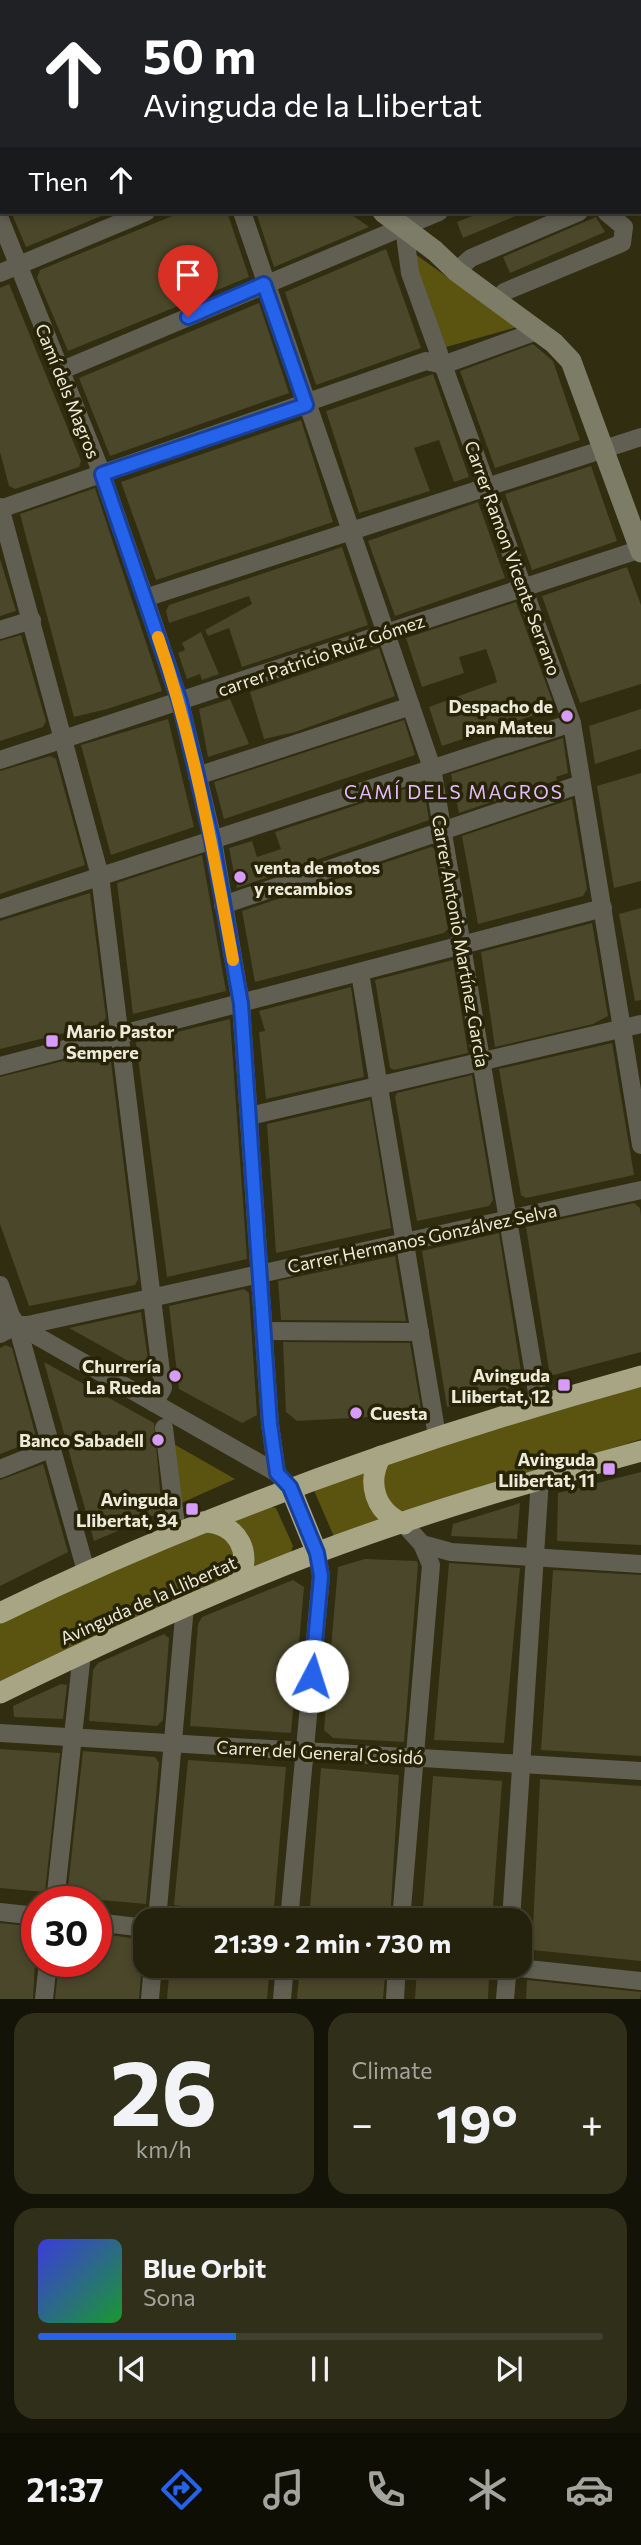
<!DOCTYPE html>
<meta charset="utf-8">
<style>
:root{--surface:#24220c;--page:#302f1a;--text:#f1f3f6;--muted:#a3a49d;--line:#413f2d;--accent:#2563eb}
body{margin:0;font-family:Commissioner,sans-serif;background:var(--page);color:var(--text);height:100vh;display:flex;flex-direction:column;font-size:26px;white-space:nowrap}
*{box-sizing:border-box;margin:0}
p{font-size:23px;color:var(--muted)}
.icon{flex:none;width:38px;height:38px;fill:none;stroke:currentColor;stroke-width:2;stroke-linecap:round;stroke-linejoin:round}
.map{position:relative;height:1999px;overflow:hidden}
.sheet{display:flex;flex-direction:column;gap:14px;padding:14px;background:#141307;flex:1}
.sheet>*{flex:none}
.guide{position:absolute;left:0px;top:0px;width:642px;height:214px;box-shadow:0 4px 10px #0003,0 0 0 2px var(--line);background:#202124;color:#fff;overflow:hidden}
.speed{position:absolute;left:21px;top:1886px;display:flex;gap:14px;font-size:35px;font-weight:700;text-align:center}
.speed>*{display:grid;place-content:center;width:91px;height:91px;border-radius:50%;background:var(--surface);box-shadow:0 4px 10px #0003,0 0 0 2px var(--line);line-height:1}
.speed .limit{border:10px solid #d22;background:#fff;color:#111}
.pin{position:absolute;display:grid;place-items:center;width:60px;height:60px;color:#fff;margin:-72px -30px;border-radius:50% 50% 50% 0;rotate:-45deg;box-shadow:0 0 7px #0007}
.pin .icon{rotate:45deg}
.me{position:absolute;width:77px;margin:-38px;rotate:5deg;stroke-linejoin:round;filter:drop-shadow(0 0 5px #0008)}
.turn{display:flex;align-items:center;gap:24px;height:147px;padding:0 28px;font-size:32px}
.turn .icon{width:91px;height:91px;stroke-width:2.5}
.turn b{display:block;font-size:49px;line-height:60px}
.then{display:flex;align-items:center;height:66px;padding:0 28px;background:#0003;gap:14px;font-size:26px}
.big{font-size:52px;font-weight:700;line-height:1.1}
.sheet .tile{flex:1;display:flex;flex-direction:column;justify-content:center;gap:10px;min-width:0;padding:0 24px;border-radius:21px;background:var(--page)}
.sheet .dial{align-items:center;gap:0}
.dial b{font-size:91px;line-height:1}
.song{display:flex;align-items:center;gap:21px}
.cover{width:84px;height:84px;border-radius:10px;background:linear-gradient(135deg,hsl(240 70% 55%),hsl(130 70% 35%))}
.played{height:7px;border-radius:4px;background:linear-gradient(90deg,var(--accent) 35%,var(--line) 35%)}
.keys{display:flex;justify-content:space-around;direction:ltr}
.heat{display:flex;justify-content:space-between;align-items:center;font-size:38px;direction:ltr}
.sheet .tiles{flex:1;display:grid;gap:14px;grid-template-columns:1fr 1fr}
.tile:last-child{grid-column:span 2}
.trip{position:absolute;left:133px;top:1908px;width:399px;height:70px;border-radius:21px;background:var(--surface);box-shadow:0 4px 10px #0003,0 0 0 2px var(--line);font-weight:700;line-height:70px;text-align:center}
.dock{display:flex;height:112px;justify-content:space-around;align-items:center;background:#0e0e05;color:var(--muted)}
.dock .icon{width:49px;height:49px}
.dock .on{color:var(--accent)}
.dock b{font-size:32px;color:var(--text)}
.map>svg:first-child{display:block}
.green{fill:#5b5410}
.building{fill:#4a472a}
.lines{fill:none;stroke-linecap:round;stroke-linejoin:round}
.street{stroke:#605f52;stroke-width:18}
.secondary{stroke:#7d7c67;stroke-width:21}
.highway{stroke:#a8a585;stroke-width:21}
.route-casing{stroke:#184099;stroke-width:18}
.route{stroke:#2563eb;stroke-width:12}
.slow{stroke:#f59e0b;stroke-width:12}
.poi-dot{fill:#d79bf9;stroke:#262306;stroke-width:2.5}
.labels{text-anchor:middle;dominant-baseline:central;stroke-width:7;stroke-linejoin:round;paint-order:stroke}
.street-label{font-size:18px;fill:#ecead9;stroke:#262306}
.poi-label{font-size:18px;font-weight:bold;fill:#ecead9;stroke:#262306;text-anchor:end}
.neighbourhood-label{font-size:19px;letter-spacing:2px;fill:#e4bafc;stroke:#262306}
</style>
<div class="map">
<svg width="641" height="1999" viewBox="0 0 641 1999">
<rect width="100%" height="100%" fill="#302d10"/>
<g class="green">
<polygon points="415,254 517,327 446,347 417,273"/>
<polygon points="641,1386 641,1439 411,1512 391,1509 379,1481 388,1461"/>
<polygon points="172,1443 235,1479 179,1504"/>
<polygon points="368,1468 385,1519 335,1539 313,1488"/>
<polygon points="267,1506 276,1508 293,1546 290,1554 252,1569 229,1520"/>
<polygon points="202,1528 218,1529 239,1550 228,1581 0,1686 0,1621"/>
</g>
<g class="building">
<polygon points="11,212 111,212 26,247"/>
<polygon points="182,212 227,212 249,277 68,351 37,278 40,270"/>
<polygon points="256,212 348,212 369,227 274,267"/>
<polygon points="482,212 525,212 463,238 457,222"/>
<polygon points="596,217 605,232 510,273 503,257"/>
<polygon points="386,249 421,348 316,385 285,292"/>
<polygon points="9,284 81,461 79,467 15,489 9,486 0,452 0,288"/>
<polygon points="259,303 289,393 110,456 79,378"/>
<polygon points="533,344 553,361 580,440 495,468 460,371"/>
<polygon points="433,374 469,477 454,482 439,440 414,448 430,491 359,513 326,411"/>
<polygon points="301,420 333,522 156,580 121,482"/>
<polygon points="591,466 617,541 532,570 505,494"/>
<polygon points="95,488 162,691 107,709 74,717 20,514"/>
<polygon points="478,502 505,578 395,616 368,541"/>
<polygon points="342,547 368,625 242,667 229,628 208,636 205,630 252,604 249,596 169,623 166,611 169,605"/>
<polygon points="0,559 16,611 0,616"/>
<polygon points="627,567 641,605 641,684 580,703 542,596"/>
<polygon points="516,602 555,708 442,746 429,707 497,682 493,669 486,649 459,657 464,673 422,687 406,638"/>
<polygon points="201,632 219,674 202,680 200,674 187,679 178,653 185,650 182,643"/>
<polygon points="21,635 46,721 43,727 0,741 0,641"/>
<polygon points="379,648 395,696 295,732 264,739 250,692"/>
<polygon points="230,699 249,744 208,757 199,709"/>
<polygon points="641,709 641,749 595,764 589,726"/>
<polygon points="168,719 194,827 111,855 81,745"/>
<polygon points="404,720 415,755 224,819 214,782"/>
<polygon points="563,738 568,773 556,777 557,780 459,813 451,774"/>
<polygon points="50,756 56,759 85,865 0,894 0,771"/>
<polygon points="641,773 641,881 614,888 597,786"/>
<polygon points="423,783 429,820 237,888 229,848 252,841 257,857 281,849 275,832"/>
<polygon points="572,799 587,889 583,896 478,924 462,836"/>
<polygon points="431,847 434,848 448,929 444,933 255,982 242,911"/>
<polygon points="202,855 226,991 133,1014 117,883"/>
<polygon points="90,893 106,1018 101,1024 0,1049 0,921"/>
<polygon points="641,908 641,1000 635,1001 619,914"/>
<polygon points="592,923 608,1016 593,1024 495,1047 481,952"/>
<polygon points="453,960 468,1053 394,1070 390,1068 375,980"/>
<polygon points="351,987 364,1077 266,1099 259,1032 265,1031 259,1011"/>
<polygon points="230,1019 247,1259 167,1277 136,1042"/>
<polygon points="612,1043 634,1175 526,1198 521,1195 499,1069"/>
<polygon points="103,1051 110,1054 138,1279 135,1285 29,1306 0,1224 0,1077"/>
<polygon points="472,1075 493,1200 489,1206 417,1221 395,1097 397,1093"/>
<polygon points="370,1100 391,1228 276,1253 267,1124"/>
<polygon points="634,1203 640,1208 641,1216 641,1352 550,1376 526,1227"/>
<polygon points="499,1233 523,1384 447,1407 422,1251"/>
<polygon points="395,1256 406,1321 281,1320 278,1281"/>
<polygon points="244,1289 249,1293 257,1415 242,1423 179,1389 169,1306"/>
<polygon points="141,1312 150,1373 69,1328"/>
<polygon points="283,1342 410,1343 422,1414 297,1421 286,1412"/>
<polygon points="6,1345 12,1348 37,1440 0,1454 0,1348"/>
<polygon points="44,1362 154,1423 162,1512 94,1541"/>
<polygon points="43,1464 68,1552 0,1586 0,1480"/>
<polygon points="641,1472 641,1545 557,1541 558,1493"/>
<polygon points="520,1503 517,1539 451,1536 453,1524"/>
<polygon points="365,1559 417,1561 418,1565 404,1742 333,1738 324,1730 338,1567"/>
<polygon points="449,1563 520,1568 504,1743 434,1740"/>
<polygon points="553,1570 641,1575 641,1756 541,1750"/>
<polygon points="293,1580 304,1587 291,1733 190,1726 198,1624 202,1617"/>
<polygon points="164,1634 169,1638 163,1720 157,1726 89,1721 93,1670 98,1663"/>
<polygon points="61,1684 67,1685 63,1719 14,1717 13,1706"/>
<polygon points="0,1749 60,1753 45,1892 0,1888"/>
<polygon points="83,1751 155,1757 159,1763 146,1904 67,1897"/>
<polygon points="188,1760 286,1767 273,1919 174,1905"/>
<polygon points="321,1768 399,1775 390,1920 309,1920"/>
<polygon points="433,1776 502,1781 492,1920 422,1920"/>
<polygon points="540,1779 641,1786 641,1961 532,1950"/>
<polygon points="0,1923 37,1927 33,1999 0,1999"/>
<polygon points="96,1933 144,1940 139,1999 55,1999 59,1962 96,1962"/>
<polygon points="170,1965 270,1965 267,1999 167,1999"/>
<polygon points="300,1965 386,1965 383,1999 297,1999"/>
<polygon points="417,1968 489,1976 488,1999 415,1999"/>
<polygon points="527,1980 641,1992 640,1999 526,1999"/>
</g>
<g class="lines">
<g class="street">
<polyline points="315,0 318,2"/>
<polyline points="254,2 259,0"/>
<polyline points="0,37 2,36"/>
<polyline points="0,158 2,157"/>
<polyline points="242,212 432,768 539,1404"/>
<polyline points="0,219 102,474 145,598 180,702 213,840 241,1004 270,1424 277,1473"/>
<polyline points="404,227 410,273 572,723 641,1145"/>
<polyline points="456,271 471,258 579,212"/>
<polyline points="0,273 146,212"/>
<polyline points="504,292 622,243 624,227 606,212"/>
<polyline points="60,371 439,212"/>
<polyline points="0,507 100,876 163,1388 154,1403"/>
<polyline points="0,509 426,361 443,365 537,331"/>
<polyline points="145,598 641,437"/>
<polyline points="0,630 32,620"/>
<polyline points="0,760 641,549"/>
<polyline points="197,776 411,706"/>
<polyline points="223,905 581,784"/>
<polyline points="0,909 572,723"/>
<polyline points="360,973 437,1436"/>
<polyline points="0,1066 603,908"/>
<polyline points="250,1116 641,1024"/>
<polyline points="0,1285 11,1316 17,1325 86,1571"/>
<polyline points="0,1315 277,1473 283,1480"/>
<polyline points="264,1331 420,1332"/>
<polyline points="0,1334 17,1325 28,1325 641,1190"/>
<polyline points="164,1428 177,1533"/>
<polyline points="0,1469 50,1449"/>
<polyline points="404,1524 422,1544 451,1552 641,1564"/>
<polyline points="0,1733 641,1771"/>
<polyline points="55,1902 82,1653"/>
<polyline points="0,1912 37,1916"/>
<polyline points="157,1920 185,1606"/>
<polyline points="289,1920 321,1576 317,1553"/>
<polyline points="401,1920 431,1565 422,1544"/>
<polyline points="511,1920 540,1479"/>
<polyline points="96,1922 145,1928"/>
<polyline points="492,1965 641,1981"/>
<polyline points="44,1999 48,1962"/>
<polyline points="150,1999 153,1965"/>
<polyline points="282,1999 285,1965"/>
<polyline points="395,1999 397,1965"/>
<polyline points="505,1999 508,1965"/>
</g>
<g class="secondary">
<polyline points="91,0 94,2"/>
<polyline points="383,212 435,251 456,271 554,343 571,361 641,552"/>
</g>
<g class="highway">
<path d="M381,1456C366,1483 375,1512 404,1524"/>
<polyline points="290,1487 317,1553"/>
<path d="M202,1522C238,1521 256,1556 235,1585"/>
<path d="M0,1613C206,1512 421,1437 641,1376"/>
<path d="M0,1693C104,1642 208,1594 316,1553C422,1513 532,1481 641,1451"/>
</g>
</g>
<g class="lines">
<g class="route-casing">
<polyline id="route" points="188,317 264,284 306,405 102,474 180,702 212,840 241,1004 270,1424 277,1473 290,1487 317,1553 321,1576 312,1676"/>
</g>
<use href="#route" class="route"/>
<path class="slow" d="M158,637C194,742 213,850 233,960"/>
</g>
<g class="poi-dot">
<circle cx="567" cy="716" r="7"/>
<circle cx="240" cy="877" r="7"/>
<rect x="45" y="1034" width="14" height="14" rx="3.5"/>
<circle cx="175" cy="1376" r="7"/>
<rect x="557" y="1378" width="14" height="14" rx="3.5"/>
<circle cx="356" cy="1413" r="7"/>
<circle cx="158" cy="1440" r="7"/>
<rect x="602" y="1462" width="14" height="14" rx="3.5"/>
<rect x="185" y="1502" width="14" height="14" rx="3.5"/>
</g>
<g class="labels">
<g class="street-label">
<text transform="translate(68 391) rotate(68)">Camí dels Magros</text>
<text transform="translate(513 558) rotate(70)">Carrer Ramon Vicente Serrano</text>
<text transform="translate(321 655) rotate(-19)">carrer Patricio Ruiz Gómez</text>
<text transform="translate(461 941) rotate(80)">Carrer Antonio Martínez García</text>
<text transform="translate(422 1238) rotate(-12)">Carrer Hermanos Gonzálvez Selva</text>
<text transform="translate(148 1600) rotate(-24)">Avinguda de la Llibertat</text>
<text transform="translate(320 1752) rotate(3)">Carrer del General Cosidó</text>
</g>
<g class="poi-label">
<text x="553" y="706">Despacho de<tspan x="553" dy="21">pan Mateu</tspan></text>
<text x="254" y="867" text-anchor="start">venta de motos<tspan x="254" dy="21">y recambios</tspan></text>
<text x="66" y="1031" text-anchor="start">Mario Pastor<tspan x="66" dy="21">Sempere</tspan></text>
<text x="161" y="1366">Churrería<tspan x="161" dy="21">La Rueda</tspan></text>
<text x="550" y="1375">Avinguda<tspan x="550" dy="21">Llibertat, 12</tspan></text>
<text x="370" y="1413" text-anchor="start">Cuesta</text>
<text x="144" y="1440">Banco Sabadell</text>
<text x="595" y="1459">Avinguda<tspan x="595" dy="21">Llibertat, 11</tspan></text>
<text x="178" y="1499">Avinguda<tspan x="178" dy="21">Llibertat, 34</tspan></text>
</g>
<g class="neighbourhood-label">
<text x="454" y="791">CAMÍ DELS MAGROS</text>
</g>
</g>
</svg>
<div class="speed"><div class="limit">30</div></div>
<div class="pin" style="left:188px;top:317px;background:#d93025"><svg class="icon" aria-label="arrive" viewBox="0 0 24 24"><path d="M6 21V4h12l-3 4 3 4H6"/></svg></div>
<svg class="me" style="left:312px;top:1676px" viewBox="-20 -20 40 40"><circle r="19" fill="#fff"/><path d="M0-13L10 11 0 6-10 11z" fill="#2563eb"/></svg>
<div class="trip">21:39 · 2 min · 730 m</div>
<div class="guide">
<div class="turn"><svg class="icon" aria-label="ahead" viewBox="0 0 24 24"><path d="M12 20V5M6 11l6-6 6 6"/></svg><div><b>50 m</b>Avinguda de la Llibertat</div></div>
<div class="then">Then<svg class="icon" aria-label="ahead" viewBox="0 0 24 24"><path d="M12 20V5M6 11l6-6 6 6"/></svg></div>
</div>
</div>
<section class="sheet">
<div class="tiles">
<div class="tile dial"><b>26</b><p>km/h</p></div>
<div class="tile"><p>Climate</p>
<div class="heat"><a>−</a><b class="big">19°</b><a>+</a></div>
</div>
<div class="tile">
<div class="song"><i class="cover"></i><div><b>Blue Orbit</b><p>Sona</p></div></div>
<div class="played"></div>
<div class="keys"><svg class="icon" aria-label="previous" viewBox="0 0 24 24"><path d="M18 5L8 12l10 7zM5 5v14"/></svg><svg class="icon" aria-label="pause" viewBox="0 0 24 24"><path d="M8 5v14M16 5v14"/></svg><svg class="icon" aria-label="next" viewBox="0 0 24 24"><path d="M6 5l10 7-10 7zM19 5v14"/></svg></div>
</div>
</div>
</section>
<nav class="dock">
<b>21:37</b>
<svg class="icon on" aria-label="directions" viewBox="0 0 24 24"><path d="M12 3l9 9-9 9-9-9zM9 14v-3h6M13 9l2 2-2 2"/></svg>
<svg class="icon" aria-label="music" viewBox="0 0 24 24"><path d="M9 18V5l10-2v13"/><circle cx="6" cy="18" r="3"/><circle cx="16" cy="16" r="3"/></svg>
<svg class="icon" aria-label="phone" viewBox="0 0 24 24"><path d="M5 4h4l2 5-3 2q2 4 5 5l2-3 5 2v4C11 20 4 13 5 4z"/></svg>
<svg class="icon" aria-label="climate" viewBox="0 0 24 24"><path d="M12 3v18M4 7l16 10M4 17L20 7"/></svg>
<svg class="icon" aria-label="car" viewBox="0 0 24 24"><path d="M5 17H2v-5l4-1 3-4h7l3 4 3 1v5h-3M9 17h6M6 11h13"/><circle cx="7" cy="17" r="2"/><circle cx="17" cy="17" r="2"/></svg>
</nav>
